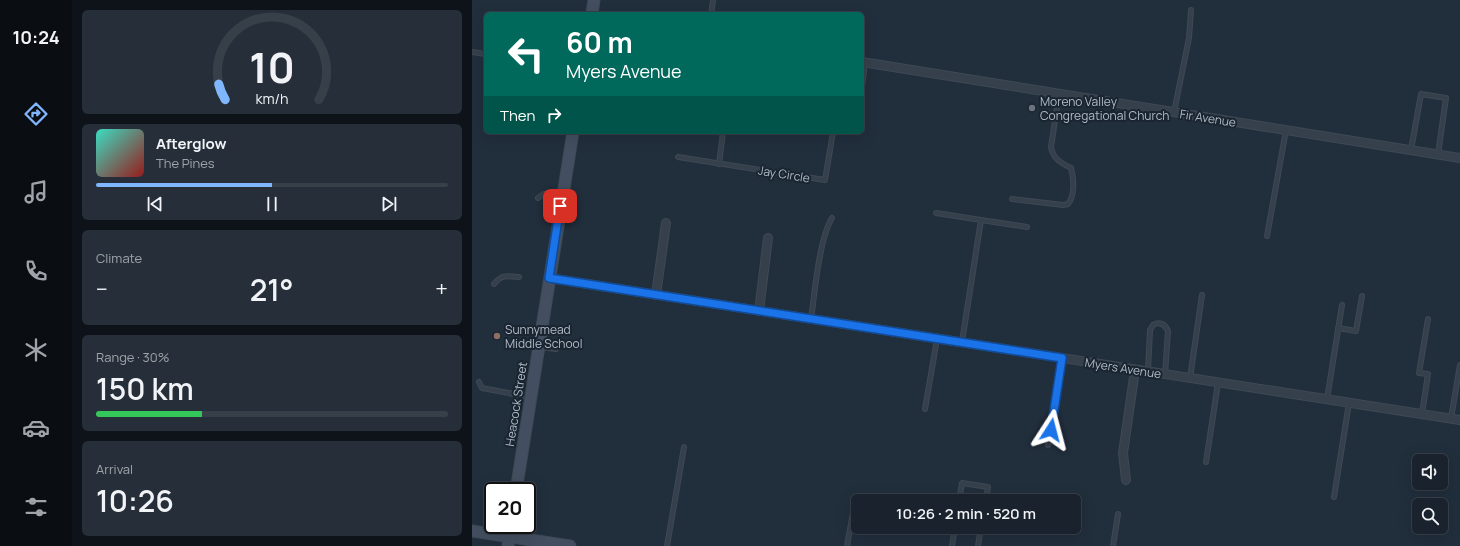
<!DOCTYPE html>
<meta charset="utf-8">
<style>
:root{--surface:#19222d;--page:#262f39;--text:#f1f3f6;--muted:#9fa4aa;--line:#373f49;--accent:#80b6fe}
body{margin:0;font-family:Manrope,sans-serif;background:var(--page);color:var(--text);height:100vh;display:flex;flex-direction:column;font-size:15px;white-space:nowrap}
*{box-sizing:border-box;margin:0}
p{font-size:13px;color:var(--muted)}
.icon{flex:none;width:22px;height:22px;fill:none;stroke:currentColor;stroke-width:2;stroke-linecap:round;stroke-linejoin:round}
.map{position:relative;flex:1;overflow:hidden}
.side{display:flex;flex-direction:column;gap:10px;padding:10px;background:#0e1319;width:400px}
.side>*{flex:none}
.hud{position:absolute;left:12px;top:12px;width:380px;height:122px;border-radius:6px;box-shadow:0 4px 16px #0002,0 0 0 1px var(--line);background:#00695c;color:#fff;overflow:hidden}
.tools{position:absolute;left:940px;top:454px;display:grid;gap:8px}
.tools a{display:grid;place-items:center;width:36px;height:36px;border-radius:6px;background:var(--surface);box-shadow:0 4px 16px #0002,0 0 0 1px var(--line);font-size:20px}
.speed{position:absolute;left:12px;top:482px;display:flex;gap:8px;font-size:20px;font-weight:700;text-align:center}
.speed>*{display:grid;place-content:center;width:52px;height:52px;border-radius:50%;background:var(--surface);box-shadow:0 4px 16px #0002,0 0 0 1px var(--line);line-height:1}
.speed .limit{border:2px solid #111;border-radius:6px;background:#fff;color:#111}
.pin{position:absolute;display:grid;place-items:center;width:34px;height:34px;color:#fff;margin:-17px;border-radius:8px;box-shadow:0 2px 6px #0006}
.me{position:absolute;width:44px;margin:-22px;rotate:9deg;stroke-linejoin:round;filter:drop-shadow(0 0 3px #0008)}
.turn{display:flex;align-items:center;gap:14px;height:84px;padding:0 16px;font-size:18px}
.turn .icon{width:52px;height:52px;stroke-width:2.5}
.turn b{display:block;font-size:28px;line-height:34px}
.then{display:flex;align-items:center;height:38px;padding:0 16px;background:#0003;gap:8px;font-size:15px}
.big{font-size:30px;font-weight:600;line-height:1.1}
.side .tile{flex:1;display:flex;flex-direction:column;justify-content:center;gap:6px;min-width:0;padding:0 14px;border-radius:6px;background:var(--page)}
.side .dial{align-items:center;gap:0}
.dial svg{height:104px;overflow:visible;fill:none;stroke:var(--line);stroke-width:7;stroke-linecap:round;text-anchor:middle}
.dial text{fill:var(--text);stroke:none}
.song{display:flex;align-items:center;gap:12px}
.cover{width:48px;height:48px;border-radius:6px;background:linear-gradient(135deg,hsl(170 70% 55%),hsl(0 70% 35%))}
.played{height:4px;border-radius:2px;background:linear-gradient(90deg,var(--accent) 50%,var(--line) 50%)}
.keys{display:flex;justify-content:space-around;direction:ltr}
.heat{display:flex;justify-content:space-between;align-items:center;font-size:22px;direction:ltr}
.charge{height:6px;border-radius:3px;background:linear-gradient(90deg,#34c759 30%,var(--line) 0)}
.trip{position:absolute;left:379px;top:494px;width:230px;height:40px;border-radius:6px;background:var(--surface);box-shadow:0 4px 16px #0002,0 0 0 1px var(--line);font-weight:600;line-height:40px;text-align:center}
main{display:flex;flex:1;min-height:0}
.tabs{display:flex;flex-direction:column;width:72px;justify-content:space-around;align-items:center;background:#0a0e12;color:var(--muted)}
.tabs .icon{width:28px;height:28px}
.tabs .current{color:var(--accent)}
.tabs b{font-size:18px;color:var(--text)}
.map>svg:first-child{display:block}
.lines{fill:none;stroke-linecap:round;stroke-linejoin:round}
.lane-casing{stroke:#3e4955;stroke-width:6}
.street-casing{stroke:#3e4955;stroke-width:10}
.secondary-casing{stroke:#3e4955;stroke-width:13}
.lane{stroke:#35404c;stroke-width:4}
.street{stroke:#35404c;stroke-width:8}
.secondary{stroke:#434f60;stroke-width:11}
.route-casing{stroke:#114b97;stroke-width:10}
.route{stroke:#1a73e8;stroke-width:7}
.worship-dot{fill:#6b7280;stroke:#1a2531;stroke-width:1.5}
.education-dot{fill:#8d6e63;stroke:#1a2531;stroke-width:1.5}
.labels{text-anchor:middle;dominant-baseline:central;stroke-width:4;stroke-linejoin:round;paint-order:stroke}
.poi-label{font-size:12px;fill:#b0bbc8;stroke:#1a2531;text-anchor:start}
.street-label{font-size:12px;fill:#b0bbc8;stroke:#1a2531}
</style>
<main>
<nav class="tabs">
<b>10:24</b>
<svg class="icon current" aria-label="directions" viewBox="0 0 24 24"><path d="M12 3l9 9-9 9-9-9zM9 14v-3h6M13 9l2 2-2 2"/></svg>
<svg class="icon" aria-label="music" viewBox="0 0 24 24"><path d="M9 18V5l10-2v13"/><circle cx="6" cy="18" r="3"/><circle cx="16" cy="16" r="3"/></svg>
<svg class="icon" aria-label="phone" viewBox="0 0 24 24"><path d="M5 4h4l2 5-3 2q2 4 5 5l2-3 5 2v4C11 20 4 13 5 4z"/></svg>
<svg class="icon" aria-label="climate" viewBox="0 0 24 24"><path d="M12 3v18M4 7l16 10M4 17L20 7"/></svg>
<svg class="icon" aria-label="car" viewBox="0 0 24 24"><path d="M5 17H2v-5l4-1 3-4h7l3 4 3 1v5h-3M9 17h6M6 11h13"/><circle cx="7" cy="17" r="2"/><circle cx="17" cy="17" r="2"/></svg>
<svg class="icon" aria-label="filters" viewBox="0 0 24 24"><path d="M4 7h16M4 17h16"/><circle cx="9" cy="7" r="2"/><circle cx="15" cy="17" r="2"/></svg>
</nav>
<section class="side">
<div class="tile dial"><svg viewBox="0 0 100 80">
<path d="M14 69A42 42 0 1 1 86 69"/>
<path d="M14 69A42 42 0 0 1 9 57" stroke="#80b6fe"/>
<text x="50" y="56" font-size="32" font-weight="700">10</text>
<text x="50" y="72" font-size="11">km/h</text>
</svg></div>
<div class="tile">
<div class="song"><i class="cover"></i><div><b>Afterglow</b><p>The Pines</p></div></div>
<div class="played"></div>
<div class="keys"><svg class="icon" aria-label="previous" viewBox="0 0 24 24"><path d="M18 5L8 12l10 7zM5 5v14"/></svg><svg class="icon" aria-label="pause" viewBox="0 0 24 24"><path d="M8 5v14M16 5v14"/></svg><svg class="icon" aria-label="next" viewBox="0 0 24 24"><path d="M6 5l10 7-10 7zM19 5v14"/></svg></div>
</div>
<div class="tile"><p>Climate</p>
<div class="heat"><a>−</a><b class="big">21°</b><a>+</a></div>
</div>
<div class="tile"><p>Range · 30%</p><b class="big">150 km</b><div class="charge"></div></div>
<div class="tile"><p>Arrival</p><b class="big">10:26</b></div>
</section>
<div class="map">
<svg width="988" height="546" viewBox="0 0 988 546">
<rect width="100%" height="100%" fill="#212e3c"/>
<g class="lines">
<g class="lane-casing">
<g id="lane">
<polyline points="239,14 241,0"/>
<polyline points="0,52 13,54"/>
<polyline points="390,87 393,63"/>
<polyline points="702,112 717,38 719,10"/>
<polyline points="939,150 949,94 974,98 966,154"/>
<polyline points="206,157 353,180 361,132"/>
<polyline points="247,164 251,132"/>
<polyline points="66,198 72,194 91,191"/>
<path d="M540,199L591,205L596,204C603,196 602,178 599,168C589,163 581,159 579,147L587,94"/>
<polyline points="464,213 509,220 490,342"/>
<polyline points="509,220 555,227"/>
<polyline points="795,236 814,130"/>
<path d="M22,284C30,274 36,276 47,277"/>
<path d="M339,319C343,292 347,239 360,218"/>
<polyline points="866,328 884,331 890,296"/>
<polyline points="69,347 84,349"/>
<path d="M676,371L678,330L681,325C687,321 693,324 696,331L693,374"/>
<polyline points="718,378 730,295"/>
<polyline points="7,382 10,388 58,397"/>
<polyline points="855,399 870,305"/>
<polyline points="453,409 465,339"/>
<polyline points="950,414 956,374 947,373 956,319"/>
<polyline points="979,418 988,365"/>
<polyline points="576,445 590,358"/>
<polyline points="734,462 746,383"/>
<polyline points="862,497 877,403"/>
<polyline points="487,501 490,483 516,487 514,501"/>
<polyline points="195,546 212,447"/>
<polyline points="375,546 382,507"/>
<polyline points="480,546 483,527"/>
<polyline points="506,546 509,527"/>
<polyline points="641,546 646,514"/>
</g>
</g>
<g class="street-casing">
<g id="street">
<polyline points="390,62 988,158"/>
<polyline points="77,278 988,420"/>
<polyline points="184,295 194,223"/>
<polyline points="287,311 296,238"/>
<polyline points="654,480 651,453 663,370"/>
</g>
</g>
<g class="secondary-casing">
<g id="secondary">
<polyline points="120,14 122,0"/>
<polyline points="44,491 101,132"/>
<polyline points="0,531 98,546"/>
<polyline points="36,546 39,525"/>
</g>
</g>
<use href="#lane" class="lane"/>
<use href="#street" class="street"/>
<use href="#secondary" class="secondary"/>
</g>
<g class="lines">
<g class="route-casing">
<polyline id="route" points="88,206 77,278 590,358 579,430"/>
</g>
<use href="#route" class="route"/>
</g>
<circle class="worship-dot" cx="560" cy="108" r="4"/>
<circle class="education-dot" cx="25" cy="336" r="4"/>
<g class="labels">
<g class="poi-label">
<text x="568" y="101">Moreno Valley<tspan x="568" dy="14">Congregational Church</tspan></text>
<text x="33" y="329">Sunnymead<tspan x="33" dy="14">Middle School</tspan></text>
</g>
<g class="street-label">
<text transform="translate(736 118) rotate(9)">Fir Avenue</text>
<text transform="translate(312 174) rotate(9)">Jay Circle</text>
<text transform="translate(651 368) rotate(9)">Myers Avenue</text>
<text transform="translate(44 404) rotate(-81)">Heacock Street</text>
</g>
</g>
</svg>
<div class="tools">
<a><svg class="icon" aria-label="sound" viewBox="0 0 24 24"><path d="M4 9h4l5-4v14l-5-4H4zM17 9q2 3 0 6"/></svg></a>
<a><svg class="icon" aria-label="search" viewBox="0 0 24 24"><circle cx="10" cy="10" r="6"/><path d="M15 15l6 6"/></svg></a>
</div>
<div class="speed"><div class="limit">20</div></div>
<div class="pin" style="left:88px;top:206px;background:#d93025"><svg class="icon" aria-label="arrive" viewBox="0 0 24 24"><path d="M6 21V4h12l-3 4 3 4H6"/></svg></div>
<svg class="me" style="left:579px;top:430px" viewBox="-20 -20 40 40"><path d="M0-17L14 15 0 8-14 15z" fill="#1a73e8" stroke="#fff" stroke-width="4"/></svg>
<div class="trip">10:26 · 2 min · 520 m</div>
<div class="hud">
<div class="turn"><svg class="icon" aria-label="left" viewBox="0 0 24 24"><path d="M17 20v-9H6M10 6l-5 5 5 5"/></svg><div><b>60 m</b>Myers Avenue</div></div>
<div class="then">Then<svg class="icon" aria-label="right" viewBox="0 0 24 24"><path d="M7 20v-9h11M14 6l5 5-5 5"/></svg></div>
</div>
</div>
</main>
